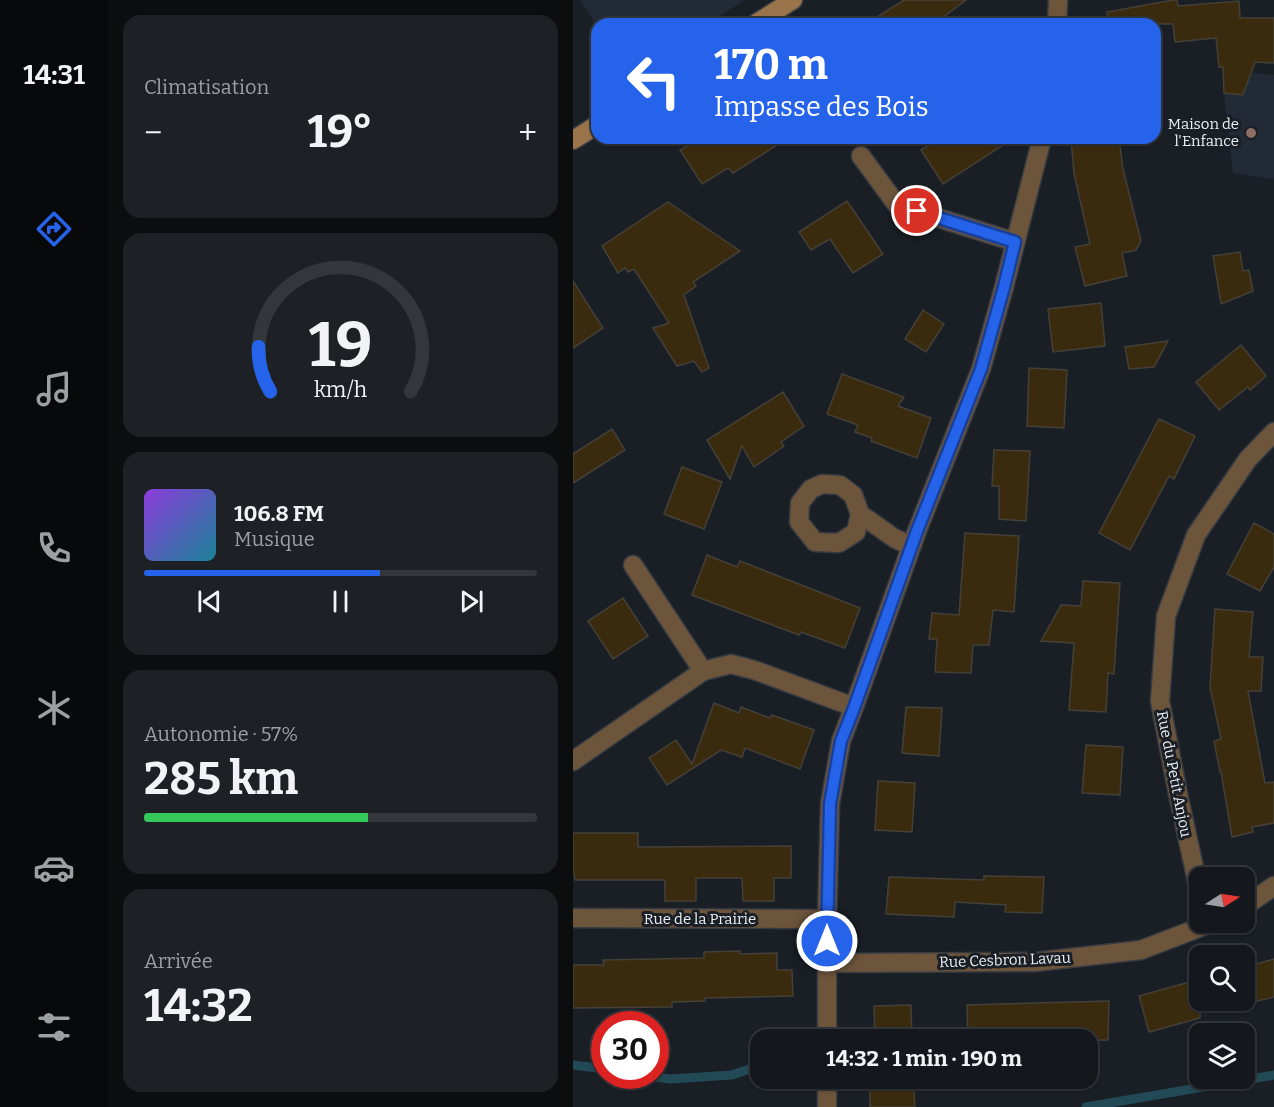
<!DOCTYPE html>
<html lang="fr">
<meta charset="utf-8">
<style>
:root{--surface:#14171c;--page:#1d2025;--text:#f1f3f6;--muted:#9d9fa3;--line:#33363b;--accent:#2563eb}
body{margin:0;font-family:Bitter,serif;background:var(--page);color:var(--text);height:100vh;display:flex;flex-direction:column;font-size:22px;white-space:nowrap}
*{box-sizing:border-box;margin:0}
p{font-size:20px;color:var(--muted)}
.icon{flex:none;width:33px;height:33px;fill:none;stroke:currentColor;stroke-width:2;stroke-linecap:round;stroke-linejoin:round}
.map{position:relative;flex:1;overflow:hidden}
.details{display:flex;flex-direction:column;gap:15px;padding:15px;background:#0b0d0f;width:465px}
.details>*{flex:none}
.top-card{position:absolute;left:18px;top:18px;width:570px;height:126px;border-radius:18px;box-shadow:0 2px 4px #0004,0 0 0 2px var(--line);background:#2563eb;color:#fff;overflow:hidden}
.needle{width:39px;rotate:78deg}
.buttons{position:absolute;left:616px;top:867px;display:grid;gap:12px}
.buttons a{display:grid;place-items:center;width:66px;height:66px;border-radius:12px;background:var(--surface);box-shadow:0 2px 4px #0004,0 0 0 2px var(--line);font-size:30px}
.speed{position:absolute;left:18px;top:1011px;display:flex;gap:12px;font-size:30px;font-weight:700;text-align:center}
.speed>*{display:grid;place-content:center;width:78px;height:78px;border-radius:50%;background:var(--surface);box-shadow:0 2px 4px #0004,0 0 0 2px var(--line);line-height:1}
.speed .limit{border:9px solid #d22;background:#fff;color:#111}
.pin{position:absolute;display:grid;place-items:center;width:51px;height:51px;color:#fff;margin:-26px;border:3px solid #fff;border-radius:50%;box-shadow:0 2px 6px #0007}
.me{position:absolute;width:66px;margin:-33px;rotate:0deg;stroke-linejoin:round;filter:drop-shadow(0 0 4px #0008)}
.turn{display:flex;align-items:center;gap:21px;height:126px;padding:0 24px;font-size:27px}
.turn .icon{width:78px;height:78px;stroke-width:2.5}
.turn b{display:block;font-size:42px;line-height:51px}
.big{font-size:45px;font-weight:700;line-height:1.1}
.details .widget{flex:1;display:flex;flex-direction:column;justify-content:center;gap:9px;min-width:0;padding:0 21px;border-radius:18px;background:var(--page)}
.details .dial{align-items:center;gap:0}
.dial svg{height:156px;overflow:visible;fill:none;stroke:var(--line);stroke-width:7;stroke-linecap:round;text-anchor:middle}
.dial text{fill:var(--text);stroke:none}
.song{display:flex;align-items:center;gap:18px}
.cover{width:72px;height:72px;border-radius:9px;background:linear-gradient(135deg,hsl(270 70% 55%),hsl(190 70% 35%))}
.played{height:6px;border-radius:3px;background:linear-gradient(90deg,var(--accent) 60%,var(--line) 60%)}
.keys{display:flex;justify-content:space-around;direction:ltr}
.heat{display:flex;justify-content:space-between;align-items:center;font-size:33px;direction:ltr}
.charge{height:9px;border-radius:4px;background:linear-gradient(90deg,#34c759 57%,var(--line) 0)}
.trip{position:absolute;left:177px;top:1029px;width:348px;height:60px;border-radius:18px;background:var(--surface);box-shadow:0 2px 4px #0004,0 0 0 2px var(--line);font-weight:700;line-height:60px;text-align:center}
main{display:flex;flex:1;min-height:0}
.dock{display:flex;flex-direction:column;width:108px;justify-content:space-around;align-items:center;background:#08090b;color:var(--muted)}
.dock .icon{width:42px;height:42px}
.dock .on{color:var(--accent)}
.dock b{font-size:27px;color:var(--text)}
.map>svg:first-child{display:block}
.built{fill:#212a35}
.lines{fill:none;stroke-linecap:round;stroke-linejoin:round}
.stream{stroke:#224a56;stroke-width:9}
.building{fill:#3b2b0e;stroke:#444038;stroke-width:1.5}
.street-casing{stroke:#373c43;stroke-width:21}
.secondary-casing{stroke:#373c43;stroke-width:21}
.street{stroke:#6d553c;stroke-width:18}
.secondary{stroke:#99744a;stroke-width:18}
.route-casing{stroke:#184099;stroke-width:15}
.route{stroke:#2563eb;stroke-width:10}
.education-dot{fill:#8d6e63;stroke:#1a1f26;stroke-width:2}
.labels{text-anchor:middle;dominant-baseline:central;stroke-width:6;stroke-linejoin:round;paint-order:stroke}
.poi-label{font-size:15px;fill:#ebeff4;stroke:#1a1f26;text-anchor:end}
.street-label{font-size:15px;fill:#ebeff4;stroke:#1a1f26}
</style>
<main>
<nav class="dock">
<b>14:31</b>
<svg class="icon on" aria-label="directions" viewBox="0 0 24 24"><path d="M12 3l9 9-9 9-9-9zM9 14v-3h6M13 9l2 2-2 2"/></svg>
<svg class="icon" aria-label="music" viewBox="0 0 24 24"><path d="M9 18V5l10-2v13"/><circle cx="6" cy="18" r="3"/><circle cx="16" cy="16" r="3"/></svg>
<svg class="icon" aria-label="phone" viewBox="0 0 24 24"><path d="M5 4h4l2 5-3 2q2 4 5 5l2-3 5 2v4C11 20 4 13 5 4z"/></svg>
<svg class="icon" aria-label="climate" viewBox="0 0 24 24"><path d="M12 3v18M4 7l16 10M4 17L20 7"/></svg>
<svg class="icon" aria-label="car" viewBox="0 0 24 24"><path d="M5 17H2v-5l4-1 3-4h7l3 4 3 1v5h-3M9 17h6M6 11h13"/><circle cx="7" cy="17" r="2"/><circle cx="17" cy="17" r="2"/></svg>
<svg class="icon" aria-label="filters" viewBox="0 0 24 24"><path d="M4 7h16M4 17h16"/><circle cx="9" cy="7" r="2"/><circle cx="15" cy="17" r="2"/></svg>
</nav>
<section class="details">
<div class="widget"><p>Climatisation</p>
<div class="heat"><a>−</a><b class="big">19°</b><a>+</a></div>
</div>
<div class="widget dial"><svg viewBox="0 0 100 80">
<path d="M14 69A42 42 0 1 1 86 69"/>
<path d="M14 69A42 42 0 0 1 8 46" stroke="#2563eb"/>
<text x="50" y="56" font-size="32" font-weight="700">19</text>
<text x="50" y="72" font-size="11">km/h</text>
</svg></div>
<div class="widget">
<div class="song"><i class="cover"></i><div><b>106.8 FM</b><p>Musique</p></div></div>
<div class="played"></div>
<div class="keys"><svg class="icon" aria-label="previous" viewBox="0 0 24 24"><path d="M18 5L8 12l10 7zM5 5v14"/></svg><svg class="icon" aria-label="pause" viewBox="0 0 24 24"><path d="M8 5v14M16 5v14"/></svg><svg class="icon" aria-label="next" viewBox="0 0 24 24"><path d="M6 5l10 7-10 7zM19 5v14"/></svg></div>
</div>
<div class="widget"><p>Autonomie · 57%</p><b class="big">285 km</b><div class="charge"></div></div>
<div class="widget"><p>Arrivée</p><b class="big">14:32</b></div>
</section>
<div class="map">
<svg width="701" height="1107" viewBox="0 0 701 1107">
<rect width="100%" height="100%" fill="#1a1f26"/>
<g class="built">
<polygon points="7,0 172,0 134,24 24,24 24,26"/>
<polygon points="650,70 701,75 701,179 660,173 651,93"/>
</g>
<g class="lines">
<g class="stream">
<polyline points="0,1065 32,1069"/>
<polyline points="75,1076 97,1079 159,1075 188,1065"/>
<polyline points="513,1107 701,1075"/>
</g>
</g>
<g class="building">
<polygon points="331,0 393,0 361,24 293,24"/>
<polygon points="600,0 604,0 605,6 666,1 667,18 701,18 701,63 682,62 670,95 651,93 650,67 646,67 643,38 602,42 600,24 536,24 534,12"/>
<polygon points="126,138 215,138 160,173 155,168 129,184 107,150"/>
<polygon points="367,138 441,138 370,184 348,150"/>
<polygon points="498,138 546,138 550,169 568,241 563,250 549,253 554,276 512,286 502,247 517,244 501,174"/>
<polygon points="274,201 310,254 280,273 257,239 238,250 226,232"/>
<polygon points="95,202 167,251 120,282 123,286 111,295 136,368 129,372 121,361 104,366 80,328 96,323 61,269 55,272 52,268 45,273 29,246"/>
<polygon points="667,252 670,271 676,270 680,291 648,304 640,256"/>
<polygon points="0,281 30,328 0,348"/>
<polygon points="528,303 532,346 480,352 475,309"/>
<polygon points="350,310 371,324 353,352 332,339"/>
<polygon points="595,341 581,367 556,369 552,347"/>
<polygon points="668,345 693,376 677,390 675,387 646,410 623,382"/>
<polygon points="456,368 494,370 491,428 454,426"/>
<polygon points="269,374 331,397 325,406 358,418 344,458 298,441 299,438 282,432 285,425 254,414"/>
<polygon points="210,392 231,426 208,442 211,446 181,467 169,446 157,479 134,440"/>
<polygon points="586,419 622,436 601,479 596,476 557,550 526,533"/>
<polygon points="39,429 52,450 0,483 0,454"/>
<polygon points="421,450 457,451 453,521 426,519 426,486 419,486"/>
<polygon points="109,467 149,482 131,529 91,514"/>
<polygon points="681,523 701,534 701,567 687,591 654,574"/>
<polygon points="392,533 446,536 441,612 420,610 416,645 400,645 398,673 362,672 364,639 356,639 359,613 386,615"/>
<polygon points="134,555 164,567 167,561 287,608 272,648 228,632 226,635 119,595"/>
<polygon points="510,581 547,583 541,674 535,673 533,712 496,710 501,643 468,641 488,605 508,606"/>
<polygon points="50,598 75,636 40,659 15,621"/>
<polygon points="642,609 680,612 676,657 690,657 688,691 675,691 692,783 701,782 701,823 679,827 680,832 659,837 648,772 647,772 641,741 648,739 637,687"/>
<polygon points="141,703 166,713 168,707 197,718 199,715 241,730 227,769 172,748 169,757 148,750 94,785 76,758 103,740 119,764"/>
<polygon points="333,707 369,708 366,756 329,753"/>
<polygon points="513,745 550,747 547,795 509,793"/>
<polygon points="305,781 342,783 339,832 302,830"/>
<polygon points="0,833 65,833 65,847 218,846 218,878 201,878 201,901 170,901 169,878 123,878 123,901 92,901 92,880 2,880 1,875 0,875"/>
<polygon points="411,876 471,877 469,913 432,912 433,905 382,902 381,917 313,914 316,877 411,880"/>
<polygon points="167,951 167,954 204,953 204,970 219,970 220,996 132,998 132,1001 99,1002 99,1007 0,1008 0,965 31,965 30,960 131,958 131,952"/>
<polygon points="701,959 701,997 672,1004 672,967"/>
<polygon points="627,979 627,1018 576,1032 566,996"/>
<polygon points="536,1001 535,1040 395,1040 394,1005"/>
<polygon points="338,1005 339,1040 302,1040 301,1006"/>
<polygon points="297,1078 340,1078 342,1107 297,1107"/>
</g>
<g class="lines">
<g class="street-casing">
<g id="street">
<polyline points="484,24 485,0"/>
<polyline points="288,156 324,205 442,242"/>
<polyline points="287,514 283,532 266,543 242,542 226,522 227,503 238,489 249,484 267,485 280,495 287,514 321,538 338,546"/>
<polyline points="60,565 130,671"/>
<polyline points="0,761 130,671 158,664 181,670 281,707"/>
<polyline points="627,895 605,794 587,701 593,616 623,535 675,459 701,432"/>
<polyline points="672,906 701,886"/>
<polyline points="0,918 254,919"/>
<polyline points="254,963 462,962 568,950 641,922"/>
<polyline points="254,1040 254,919 257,804 268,741 281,707 344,531 408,369 431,287 469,138"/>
<polyline points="254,1107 254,1078"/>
</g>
</g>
<g class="secondary-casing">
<g id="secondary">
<polyline points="182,24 220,0"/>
<polyline points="0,140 24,125"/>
</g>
</g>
<use href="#street" class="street"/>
<use href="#secondary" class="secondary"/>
</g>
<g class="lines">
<g class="route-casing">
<polyline id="route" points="254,941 257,804 268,741 281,708 344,531 408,369 431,287 442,242 344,211"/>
</g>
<use href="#route" class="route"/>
</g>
<circle class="education-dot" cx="678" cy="133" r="6"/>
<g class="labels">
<g class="poi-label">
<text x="666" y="124">Maison de<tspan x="666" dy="17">l'Enfance</tspan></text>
</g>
<g class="street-label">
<text transform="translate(601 774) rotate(79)">Rue du Petit Anjou</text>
<text x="127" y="919">Rue de la Prairie</text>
<text transform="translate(432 960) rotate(-2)">Rue Cesbron Lavau</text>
</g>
</g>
</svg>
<div class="buttons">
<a><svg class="needle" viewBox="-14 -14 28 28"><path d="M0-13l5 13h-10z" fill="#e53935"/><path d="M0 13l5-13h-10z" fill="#9d9fa3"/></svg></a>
<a><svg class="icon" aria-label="search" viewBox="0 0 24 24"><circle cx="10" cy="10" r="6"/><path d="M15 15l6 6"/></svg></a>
<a><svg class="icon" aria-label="layers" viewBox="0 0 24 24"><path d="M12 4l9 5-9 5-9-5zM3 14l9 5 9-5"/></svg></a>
</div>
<div class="speed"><div class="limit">30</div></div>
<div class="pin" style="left:344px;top:211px;background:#d93025"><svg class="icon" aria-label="arrive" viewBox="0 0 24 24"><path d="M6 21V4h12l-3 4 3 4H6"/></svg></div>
<svg class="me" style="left:254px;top:941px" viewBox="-20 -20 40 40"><circle r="17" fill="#2563eb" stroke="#fff" stroke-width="3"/><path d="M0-11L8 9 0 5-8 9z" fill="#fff"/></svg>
<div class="trip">14:32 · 1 min · 190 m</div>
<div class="top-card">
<div class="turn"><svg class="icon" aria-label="left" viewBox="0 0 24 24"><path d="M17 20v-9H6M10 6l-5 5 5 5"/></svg><div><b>170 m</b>Impasse des Bois</div></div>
</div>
</div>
</main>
